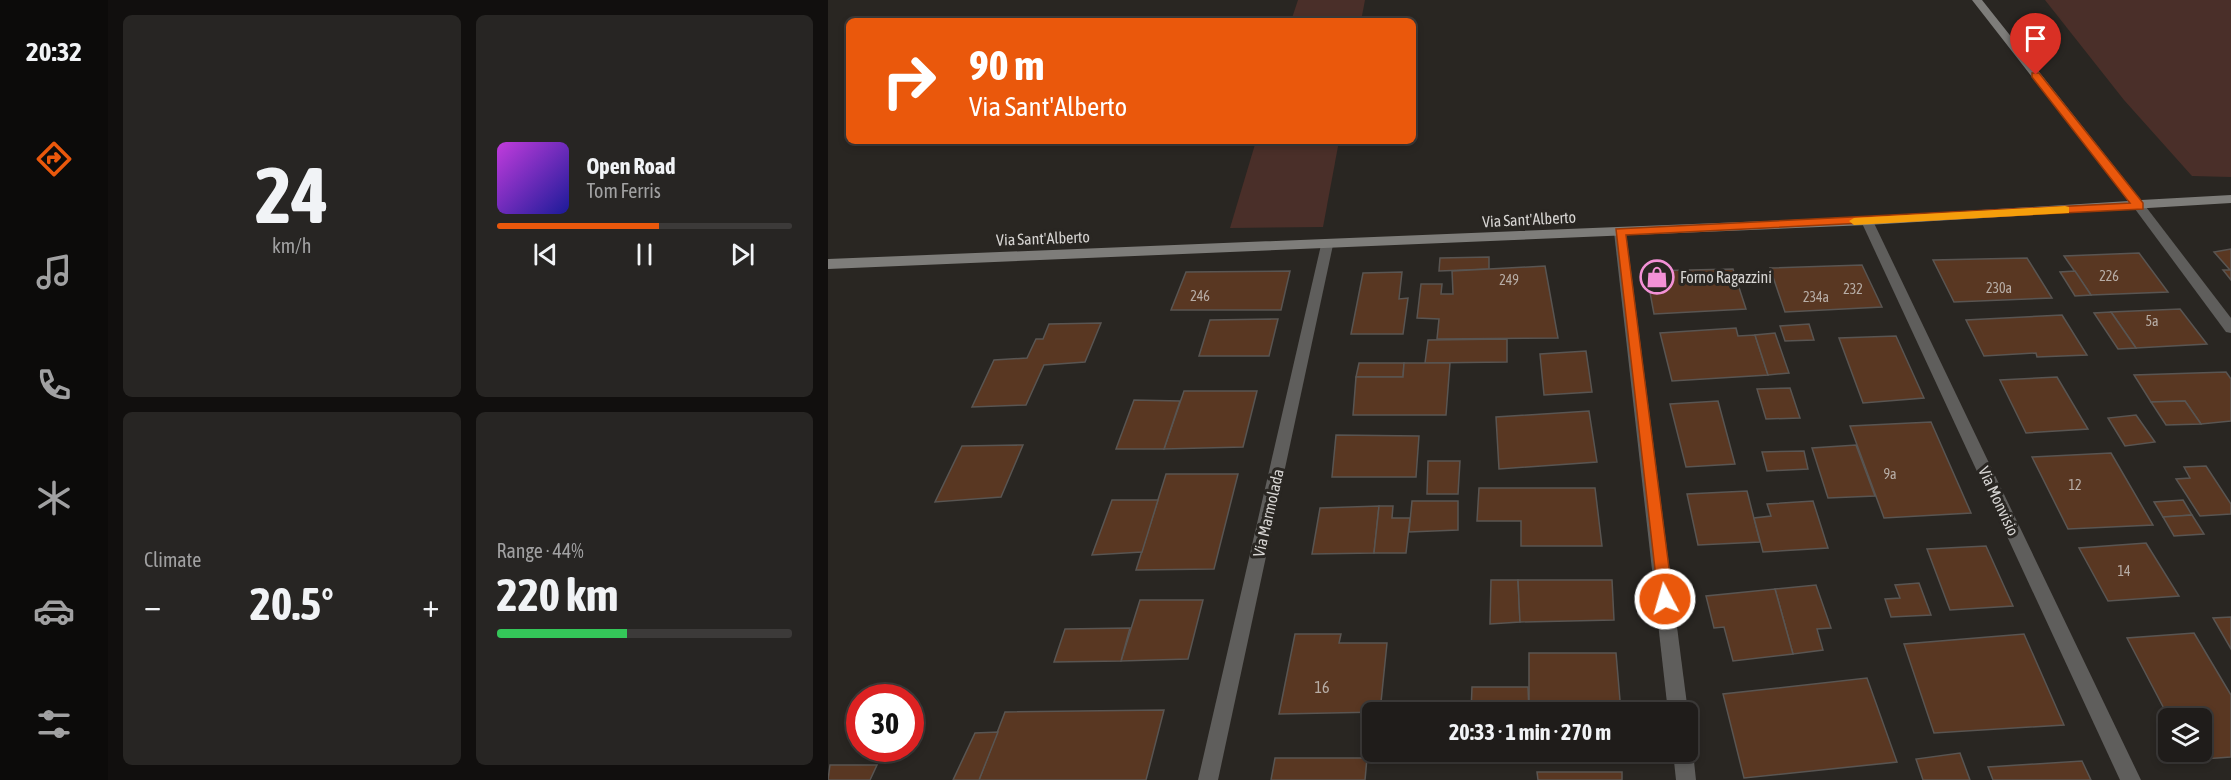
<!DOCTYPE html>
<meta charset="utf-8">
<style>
:root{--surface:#1f1c1a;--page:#272523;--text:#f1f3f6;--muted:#a1a1a2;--line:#3c3a39;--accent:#ea580c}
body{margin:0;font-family:"Asap Condensed",sans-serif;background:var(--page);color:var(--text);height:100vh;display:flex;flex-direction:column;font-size:22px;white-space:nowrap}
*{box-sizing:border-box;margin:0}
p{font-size:20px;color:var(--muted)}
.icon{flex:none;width:33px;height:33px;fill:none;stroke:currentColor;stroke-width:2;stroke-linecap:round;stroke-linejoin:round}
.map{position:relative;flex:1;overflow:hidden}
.panel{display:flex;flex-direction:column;gap:15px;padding:15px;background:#110f0e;width:720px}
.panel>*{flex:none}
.guide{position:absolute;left:18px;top:18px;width:570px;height:126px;border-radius:9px;box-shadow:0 3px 9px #0003,0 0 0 2px var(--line);background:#ea580c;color:#fff;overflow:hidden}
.fabs{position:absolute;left:1330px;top:708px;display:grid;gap:12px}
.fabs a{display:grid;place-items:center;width:54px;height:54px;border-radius:9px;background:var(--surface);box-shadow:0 3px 9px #0003,0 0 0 2px var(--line);font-size:30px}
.speed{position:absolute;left:18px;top:684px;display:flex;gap:12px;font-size:30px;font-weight:700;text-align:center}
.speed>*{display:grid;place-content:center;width:78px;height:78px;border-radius:50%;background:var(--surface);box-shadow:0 3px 9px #0003,0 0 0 2px var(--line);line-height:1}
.speed .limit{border:9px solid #d22;background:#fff;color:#111}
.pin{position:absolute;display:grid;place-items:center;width:51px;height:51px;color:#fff;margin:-62px -26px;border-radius:50% 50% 50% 0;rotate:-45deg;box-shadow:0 0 6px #0007}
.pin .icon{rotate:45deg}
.me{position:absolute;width:66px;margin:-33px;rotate:354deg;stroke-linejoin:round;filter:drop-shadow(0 0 4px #0008)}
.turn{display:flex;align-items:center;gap:21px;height:126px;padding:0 24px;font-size:27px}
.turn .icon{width:78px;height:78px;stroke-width:2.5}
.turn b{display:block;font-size:42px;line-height:51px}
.big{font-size:45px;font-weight:700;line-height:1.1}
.panel .card{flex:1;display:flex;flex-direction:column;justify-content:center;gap:9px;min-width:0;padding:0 21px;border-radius:9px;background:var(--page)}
.panel .dial{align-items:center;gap:0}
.dial b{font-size:78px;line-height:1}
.song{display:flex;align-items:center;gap:18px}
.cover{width:72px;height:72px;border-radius:9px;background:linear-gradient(135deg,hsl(290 70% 55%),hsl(240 70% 35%))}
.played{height:6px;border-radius:3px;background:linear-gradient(90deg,var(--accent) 55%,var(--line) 55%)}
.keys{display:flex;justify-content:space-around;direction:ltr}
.heat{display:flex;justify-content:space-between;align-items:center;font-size:33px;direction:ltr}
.charge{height:9px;border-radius:4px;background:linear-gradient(90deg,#34c759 44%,var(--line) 0)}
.panel .tiles{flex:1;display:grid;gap:15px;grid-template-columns:repeat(2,1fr)}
.trip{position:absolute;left:534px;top:702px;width:336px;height:60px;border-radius:9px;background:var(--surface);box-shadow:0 3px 9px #0003,0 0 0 2px var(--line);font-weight:700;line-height:60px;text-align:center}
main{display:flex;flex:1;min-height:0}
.menu{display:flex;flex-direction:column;width:108px;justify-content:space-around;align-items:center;background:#0c0b0a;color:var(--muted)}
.menu .icon{width:42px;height:42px}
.menu .current{color:var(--accent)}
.menu b{font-size:27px;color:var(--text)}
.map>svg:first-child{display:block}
.green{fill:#4a2f29}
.building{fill:#593722;stroke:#595552;stroke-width:1.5}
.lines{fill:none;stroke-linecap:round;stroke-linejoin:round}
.street{fill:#5f5e5c;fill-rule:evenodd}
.secondary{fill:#7e7d7a;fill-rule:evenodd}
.route{fill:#ea580c;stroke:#983908;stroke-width:1.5}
.slow{fill:#f59e0b}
.labels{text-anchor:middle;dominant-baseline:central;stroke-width:6;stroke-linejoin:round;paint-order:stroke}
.number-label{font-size:14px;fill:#b7ada6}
.street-label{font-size:16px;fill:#d6d4d2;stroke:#292622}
.poi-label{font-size:16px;fill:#d6d4d2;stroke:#292622;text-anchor:start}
.near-number-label{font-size:16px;fill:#b7ada6}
</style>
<main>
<nav class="menu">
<b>20:32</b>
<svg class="icon current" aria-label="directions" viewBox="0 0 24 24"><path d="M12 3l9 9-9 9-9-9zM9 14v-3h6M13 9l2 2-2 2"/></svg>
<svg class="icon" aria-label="music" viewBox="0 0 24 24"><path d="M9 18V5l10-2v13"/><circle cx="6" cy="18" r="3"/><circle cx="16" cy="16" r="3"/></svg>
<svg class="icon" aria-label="phone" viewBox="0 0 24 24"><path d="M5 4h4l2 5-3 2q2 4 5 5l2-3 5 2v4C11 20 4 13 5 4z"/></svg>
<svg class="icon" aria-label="climate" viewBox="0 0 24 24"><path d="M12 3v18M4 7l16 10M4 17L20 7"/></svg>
<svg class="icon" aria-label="car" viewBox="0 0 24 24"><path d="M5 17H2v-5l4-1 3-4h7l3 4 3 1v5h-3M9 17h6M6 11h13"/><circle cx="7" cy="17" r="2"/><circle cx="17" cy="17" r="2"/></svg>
<svg class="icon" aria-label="filters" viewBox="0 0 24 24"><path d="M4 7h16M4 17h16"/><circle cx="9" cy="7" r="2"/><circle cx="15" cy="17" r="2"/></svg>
</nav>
<section class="panel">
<div class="tiles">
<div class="card dial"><b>24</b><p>km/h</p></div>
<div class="card">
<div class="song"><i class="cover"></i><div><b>Open Road</b><p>Tom Ferris</p></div></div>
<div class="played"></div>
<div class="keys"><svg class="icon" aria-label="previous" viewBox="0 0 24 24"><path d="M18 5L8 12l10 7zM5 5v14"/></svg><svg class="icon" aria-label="pause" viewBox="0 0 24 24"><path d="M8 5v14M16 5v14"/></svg><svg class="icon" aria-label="next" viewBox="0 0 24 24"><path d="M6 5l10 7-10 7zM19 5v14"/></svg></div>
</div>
<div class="card"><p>Climate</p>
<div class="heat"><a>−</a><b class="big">20.5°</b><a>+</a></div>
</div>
<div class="card"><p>Range · 44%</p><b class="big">220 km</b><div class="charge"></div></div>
</div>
</section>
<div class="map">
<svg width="1403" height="780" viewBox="0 0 1403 780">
<rect width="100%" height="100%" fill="#292622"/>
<g class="green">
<polygon points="470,0 537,0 533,21 463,21"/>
<polygon points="1217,0 1403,0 1403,177 1364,176 1296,100"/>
<polygon points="428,141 511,141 495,227 402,228"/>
</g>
<g class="building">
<polygon points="1403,249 1403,280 1395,270 1402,270 1386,252"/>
<polygon points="1311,253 1340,292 1263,295 1236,256"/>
<polygon points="661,257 661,269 611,271 612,258"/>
<polygon points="1199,258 1224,298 1126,302 1105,260"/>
<polygon points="1034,265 1054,307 957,312 942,268"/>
<polygon points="717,266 730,338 609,339 611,319 589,318 593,284 614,284 613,294 625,294 624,271"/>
<polygon points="905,269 918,309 826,314 818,271"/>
<polygon points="462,271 453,310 343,310 358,272"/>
<polygon points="1247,271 1263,295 1247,296 1232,272"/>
<polygon points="574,272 571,299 580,298 575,334 523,334 535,273"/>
<polygon points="1352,309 1379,344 1308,348 1283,312"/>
<polygon points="1283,312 1308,348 1290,349 1266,313"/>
<polygon points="1234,315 1259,355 1209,357 1208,353 1156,356 1138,320"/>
<polygon points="450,319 441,356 371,356 382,320"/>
<polygon points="273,323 257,362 216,365 198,405 144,407 166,360 199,358 208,339 215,339 221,324"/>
<polygon points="981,324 986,340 957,341 952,326"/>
<polygon points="908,328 910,336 927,335 940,375 844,381 832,333"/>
<polygon points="947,333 961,373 940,375 927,335"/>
<polygon points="1068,336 1096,398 1035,403 1011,338"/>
<polygon points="679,339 679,362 597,363 600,340"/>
<polygon points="758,351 764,392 716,395 712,354"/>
<polygon points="531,363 576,363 575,377 528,377"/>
<polygon points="576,363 622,363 618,415 525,415 528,377 575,377"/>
<polygon points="1398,372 1403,379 1403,421 1373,424 1357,401 1323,402 1306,375"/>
<polygon points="1229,377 1260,429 1198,433 1172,380"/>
<polygon points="962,388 972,418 938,419 929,389"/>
<polygon points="356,391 429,391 415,447 336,449"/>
<polygon points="306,400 352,401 336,449 288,449"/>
<polygon points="890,401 907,464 858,467 842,404"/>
<polygon points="1357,401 1373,424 1338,425 1323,402"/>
<polygon points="761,411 769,462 671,469 668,417"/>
<polygon points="1308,415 1327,442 1297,446 1280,418"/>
<polygon points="1103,422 1143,513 1056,518 1022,426"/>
<polygon points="508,435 591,436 588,477 504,477"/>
<polygon points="195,445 173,497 107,502 134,446"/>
<polygon points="1028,445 1047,496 1000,498 984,448"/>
<polygon points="976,451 980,469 939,471 934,452"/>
<polygon points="1283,453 1325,525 1240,529 1204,457"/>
<polygon points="600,461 632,461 630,494 599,494"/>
<polygon points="1378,466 1403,504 1403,514 1372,516 1348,479 1362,478 1356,467"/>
<polygon points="338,474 410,474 386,569 308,570"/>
<polygon points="651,488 767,488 774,546 693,546 693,521 649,521"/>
<polygon points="919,491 932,542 870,545 859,494"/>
<polygon points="284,500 330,500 314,552 264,555"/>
<polygon points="1355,500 1364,515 1335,517 1326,502"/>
<polygon points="584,501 630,501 630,530 581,532"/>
<polygon points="985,501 1000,548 935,552 926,518 943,516 939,504"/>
<polygon points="551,506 546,553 484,554 492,508"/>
<polygon points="551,506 565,506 564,518 582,518 578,553 546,553"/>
<polygon points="1364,515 1376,534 1346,536 1335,517"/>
<polygon points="1318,543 1351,596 1280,601 1251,548"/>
<polygon points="1158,546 1185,606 1122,610 1099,549"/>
<polygon points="663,580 690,580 692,622 662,624"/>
<polygon points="690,580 784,580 786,620 692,622"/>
<polygon points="1091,583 1103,615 1063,617 1057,599 1072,598 1067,585"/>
<polygon points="988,585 1003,628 989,629 995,650 965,654 947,589"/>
<polygon points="947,589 965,654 905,661 896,627 886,628 878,596"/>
<polygon points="312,600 375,600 360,659 293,661"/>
<polygon points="1403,617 1403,649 1385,618"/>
<polygon points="302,628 293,661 226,662 237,629"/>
<polygon points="1366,633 1403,695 1403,757 1362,760 1358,752 1374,752 1374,718 1341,718 1299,638"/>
<polygon points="467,634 513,634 511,643 559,643 552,712 451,714"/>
<polygon points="1196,634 1236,725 1106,733 1076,644"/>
<polygon points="701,653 788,653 793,712 701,712"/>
<polygon points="1039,678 1069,762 916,778 895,694"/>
<polygon points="644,687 700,687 701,712 643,712"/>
<polygon points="336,710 318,780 151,780 177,712"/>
<polygon points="170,732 151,780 125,780 147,733"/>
<polygon points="1132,753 1142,780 1095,780 1088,759"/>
<polygon points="447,758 539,758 537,780 443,780"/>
<polygon points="1254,761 1263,780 1165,780 1160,767"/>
<polygon points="2,765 49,765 42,780 0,780"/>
<polygon points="709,772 794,772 794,780 710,780"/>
</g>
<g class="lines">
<g class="street">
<polygon points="1311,202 1315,203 1403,318 1403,333 1398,332 1307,209 1305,206"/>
<polygon points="1039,217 1045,221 1313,780 1292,780 1033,221"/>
<polygon points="792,228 798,232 860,712 860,713 840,712 786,232"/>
<polygon points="499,240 505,245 390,780 370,780 493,245"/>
<polygon points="860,744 865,752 868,780 848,780 845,752 860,752"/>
</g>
<polygon class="secondary" points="1144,0 1154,0 1313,200 1403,195 1403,203 1039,225 0,269 0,259 1039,217 1301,201"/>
</g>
<polygon class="route" points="1204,73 1211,73 1315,203 1315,209 798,235 845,599 842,604 837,607 831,604 788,229 1302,203 1204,77"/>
<polygon class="slow" points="1237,206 1241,207 1241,213 1026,225 1021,221 1026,218"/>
<defs>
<g id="shop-ring" transform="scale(1.725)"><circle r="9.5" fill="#292622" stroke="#f391d6" stroke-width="1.5"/><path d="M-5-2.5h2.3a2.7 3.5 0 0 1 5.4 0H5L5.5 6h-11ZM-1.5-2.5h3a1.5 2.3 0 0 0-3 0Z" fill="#f391d6"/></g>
</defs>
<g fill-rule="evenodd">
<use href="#shop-ring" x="829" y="277"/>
</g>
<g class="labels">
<g class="number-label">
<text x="1281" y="276">226</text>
<text x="681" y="280">249</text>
<text x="1171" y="288">230a</text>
<text x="1025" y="289">232</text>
<text x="372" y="296">246</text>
<text x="988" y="297">234a</text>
<text x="1324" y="321">5a</text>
<text x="1062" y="474">9a</text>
<text x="1247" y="485">12</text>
<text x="1296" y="571">14</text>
</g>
<g class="street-label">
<text transform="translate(701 219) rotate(-3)">Via Sant'Alberto</text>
<text transform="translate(215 238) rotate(-2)">Via Sant'Alberto</text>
<text transform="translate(1171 501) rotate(65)">Via Monvisio</text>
<text transform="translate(440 513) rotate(-77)">Via Marmolada</text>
</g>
<g class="poi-label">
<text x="852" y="277">Forno Ragazzini</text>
</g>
<g class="near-number-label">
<text x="494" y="687">16</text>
</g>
</g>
</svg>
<div class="fabs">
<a><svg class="icon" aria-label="layers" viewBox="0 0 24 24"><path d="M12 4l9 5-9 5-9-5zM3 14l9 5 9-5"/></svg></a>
</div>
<div class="speed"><div class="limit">30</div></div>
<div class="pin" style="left:1208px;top:75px;background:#d93025"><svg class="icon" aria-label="arrive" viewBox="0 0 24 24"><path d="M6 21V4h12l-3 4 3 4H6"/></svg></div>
<svg class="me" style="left:837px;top:599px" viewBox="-20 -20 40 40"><circle r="17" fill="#ea580c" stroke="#fff" stroke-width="3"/><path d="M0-11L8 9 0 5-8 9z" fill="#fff"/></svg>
<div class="trip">20:33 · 1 min · 270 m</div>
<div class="guide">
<div class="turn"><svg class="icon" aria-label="right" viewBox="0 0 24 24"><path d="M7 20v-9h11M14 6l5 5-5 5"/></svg><div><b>90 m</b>Via Sant'Alberto</div></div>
</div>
</div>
</main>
